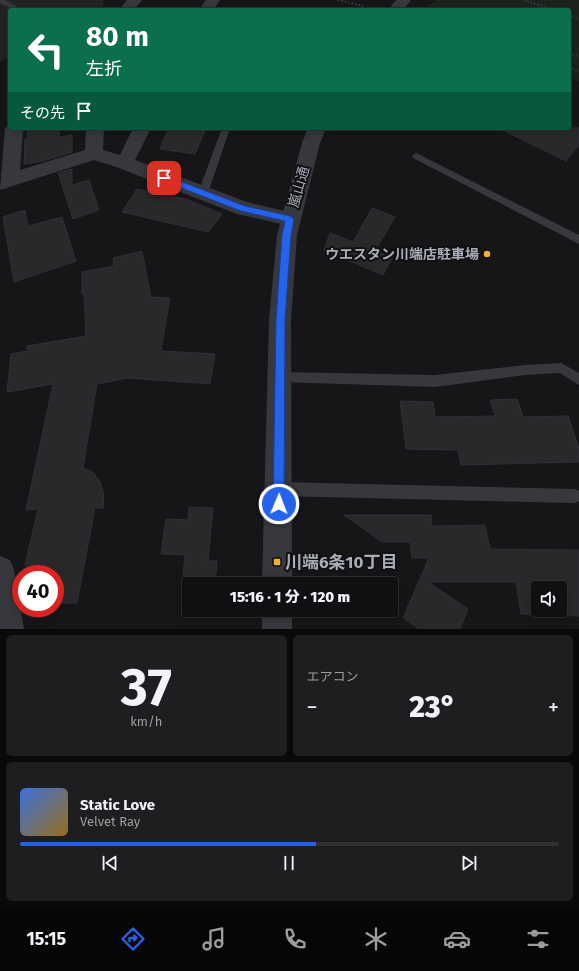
<!DOCTYPE html>
<html lang="ja">
<meta charset="utf-8">
<style>
:root{--surface:#101012;--page:#1e1e20;--text:#f1f3f6;--muted:#9c9d9f;--line:#303032;--accent:#2563eb}
body{margin:0;font-family:"Fira Sans","Noto Sans JP",sans-serif;background:var(--page);color:var(--text);height:100vh;display:flex;flex-direction:column;font-size:15px;white-space:nowrap}
*{box-sizing:border-box;margin:0}
p{font-size:13px;color:var(--muted)}
.icon{flex:none;width:22px;height:22px;fill:none;stroke:currentColor;stroke-width:2;stroke-linecap:round;stroke-linejoin:round}
.map{position:relative;height:629px;overflow:hidden}
.panel{display:flex;flex-direction:column;gap:6px;padding:6px;background:#09090a;flex:1}
.panel>*{flex:none}
.guide{position:absolute;left:8px;top:8px;width:563px;height:122px;border-radius:4px;box-shadow:0 2px 10px #0003,0 0 0 1px var(--line);background:#0b6e4f;color:#fff;overflow:hidden}
.buttons{position:absolute;left:531px;top:581px;display:grid;gap:8px}
.buttons a{display:grid;place-items:center;width:36px;height:36px;border-radius:4px;background:var(--surface);box-shadow:0 2px 10px #0003,0 0 0 1px var(--line);font-size:20px}
.speed{position:absolute;left:12px;top:565px;display:flex;gap:8px;font-size:20px;font-weight:700;text-align:center}
.speed>*{display:grid;place-content:center;width:52px;height:52px;border-radius:50%;background:var(--surface);box-shadow:0 2px 10px #0003,0 0 0 1px var(--line);line-height:1}
.speed .limit{border:6px solid #d22;background:#fff;color:#111}
.pin{position:absolute;display:grid;place-items:center;width:34px;height:34px;color:#fff;margin:-17px;border-radius:8px;box-shadow:0 2px 6px #0006}
.me{position:absolute;width:44px;margin:-22px;rotate:1deg;stroke-linejoin:round;filter:drop-shadow(0 0 3px #0008)}
.turn{display:flex;align-items:center;gap:14px;height:84px;padding:0 12px;font-size:18px}
.turn .icon{width:52px;height:52px;stroke-width:2.5}
.turn b{display:block;font-size:28px;line-height:34px}
.then{display:flex;align-items:center;height:38px;padding:0 12px;background:#0003;gap:8px;font-size:15px}
.big{font-size:30px;font-weight:800;line-height:1.1}
.panel .widget{flex:1;display:flex;flex-direction:column;justify-content:center;gap:6px;min-width:0;padding:0 14px;border-radius:6px;background:var(--page)}
.panel .dial{align-items:center;gap:0}
.dial b{font-size:52px;line-height:1}
.song{display:flex;align-items:center;gap:12px}
.cover{width:48px;height:48px;border-radius:6px;background:linear-gradient(135deg,hsl(220 70% 55%),hsl(40 70% 35%))}
.played{height:4px;border-radius:2px;background:linear-gradient(90deg,var(--accent) 55%,var(--line) 55%)}
.keys{display:flex;justify-content:space-around;direction:ltr}
.heat{display:flex;justify-content:space-between;align-items:center;font-size:22px;direction:ltr}
.panel .tiles{flex:1;display:grid;gap:6px;grid-template-columns:1fr 1fr}
.widget:last-child{grid-column:span 2}
.trip{position:absolute;left:182px;top:577px;width:216px;height:40px;border-radius:4px;background:var(--surface);box-shadow:0 2px 10px #0003,0 0 0 1px var(--line);font-weight:800;line-height:40px;text-align:center}
.tabs{display:flex;height:64px;justify-content:space-around;align-items:center;background:#060607;color:var(--muted)}
.tabs .icon{width:28px;height:28px}
.tabs .current{color:var(--accent)}
.tabs b{font-size:18px;color:var(--text)}
.map>svg:first-child{display:block}
.built{fill:#222225}
.green{fill:#1c231d}
.building{fill:#29292c;stroke:#303034;fill-rule:evenodd}
.lines{fill:none;stroke-linecap:round;stroke-linejoin:round}
.path{stroke:#3d3f44;stroke-width:2;stroke-dasharray:1.5 2;stroke-linecap:butt}
.service{fill:#37383d;fill-rule:evenodd}
.minor{fill:#37383d;fill-rule:evenodd}
.tertiary{fill:#37383d;fill-rule:evenodd}
.route{fill:#2563eb;stroke:#184099}
.poi-dot{fill:#f2b134;stroke:#111113;stroke-width:1.5}
.labels{text-anchor:middle;dominant-baseline:central;stroke-width:4;stroke-linejoin:round;paint-order:stroke}
.street-label{font-size:14px;fill:#a8adb8;stroke:#111113}
.poi-label{font-size:14px;font-weight:bold;fill:#a8adb8;stroke:#111113;text-anchor:end}
.near-poi-label{font-size:17px;font-weight:bold;fill:#a8adb8;stroke:#111113;text-anchor:start}
</style>
<div class="map">
<svg width="579" height="629" viewBox="0 0 579 629">
<rect width="100%" height="100%" fill="#161618"/>
<polygon class="built" points="0,0 104,0 102,10 10,10 10,57 0,61"/>
<polygon class="green" points="436,0 579,0 579,81 569,77 569,10 423,10"/>
<g class="building">
<polygon points="28,128 59,128 59,137 72,135 72,152 43,161 24,164 25,139 27,139"/>
<polygon points="169,128 206,128 195,154 160,149"/>
<polygon points="498,128 579,128 579,145 566,161"/>
<polygon points="72,169 72,185 89,180 99,210 73,219 58,173"/>
<polygon points="137,189 186,199 222,214 208,232 122,212"/>
<polygon points="372,208 395,217 375,251 392,258 383,275 324,250 330,233 353,242"/>
<polygon points="25,210 28,226 62,217 76,261 14,282 3,217"/>
<polygon points="142,251 151,297 170,298 161,351 215,354 210,384 127,378 97,384 83,468 93,472 100,482 104,494 103,508 95,508 77,603 55,603 55,574 47,574 48,566 25,565 38,509 26,510 53,384 7,392 11,354 27,351 27,346 86,336 84,294 82,294 82,272 114,266 113,258"/>
<polygon points="517,399 523,417 568,416 579,449 579,462 461,465 458,450 406,449 400,401 433,402 435,417 495,416 490,400"/>
<polygon points="189,507 213,508 208,561 217,561 215,584 189,584 189,610 214,610 213,613 186,613 189,577 183,576 185,555 161,554 166,519 188,520"/>
<path d="M344,515H431L432,526L485,525L490,549L579,550V616L521,614L516,582H428L468,609L460,629H419L403,618L429,558H412L410,542H382ZM538,588H560V610H538Z"/>
</g>
<g class="lines">
<g class="path">
<polyline points="338,0 363,6"/>
<polyline points="524,0 554,10"/>
<polyline points="425,8 429,10"/>
<polyline points="569,15 579,19"/>
<polyline points="569,53 579,57"/>
<polyline points="569,67 579,71"/>
</g>
<g class="service">
<polygon points="0,0 5,0 24,10 15,10 0,3"/>
<polygon points="222,128 230,128 208,193 203,196 198,193"/>
<polygon points="416,153 579,235 579,244 413,158 412,156"/>
<polygon points="561,363 579,373 579,385 560,373 525,375 435,387 280,382 276,381 274,377 276,373 280,372 435,375 525,365"/>
<polygon points="279,482 575,489 579,491 579,501 575,503 279,496 274,494 272,489 274,484"/>
</g>
<g class="minor">
<polygon points="127,0 142,0 134,10 119,10"/>
<polygon points="206,0 220,0 213,10 199,10"/>
<polygon points="10,123 10,128 23,128 20,170 85,150 86,128 104,128 103,150 120,155 133,128 151,128 135,160 247,202 297,214 300,219 297,224 290,226 237,214 119,168 94,160 0,190 5,128"/>
<polygon points="0,556 10,560 14,570 24,629 0,629"/>
</g>
<g class="tertiary">
<polygon points="396,0 411,0 403,10 388,10"/>
<polygon points="308,128 326,128 320,143 297,235 291,320 292,584 262,584 269,320 277,235 302,143"/>
<rect x="262" y="610" width="30" height="19"/>
</g>
</g>
<polygon class="route" points="164,175 245,206 290,216 294,219 291,235 285,320 284,504 283,508 279,509 275,508 273,504 276,320 282,235 285,221 241,211 161,180 161,176"/>
<g class="poi-dot">
<circle cx="487" cy="254" r="4"/>
<rect x="273" y="558" width="8" height="8" rx="2"/>
</g>
<g class="labels">
<g class="street-label">
<text transform="translate(299 187) rotate(-74)">嵐山通</text>
</g>
<g class="poi-label">
<text x="479" y="254">ウエスタン川端店駐車場</text>
</g>
<g class="near-poi-label">
<text x="285" y="562">川端6条10丁目</text>
</g>
</g>
</svg>
<div class="buttons">
<a><svg class="icon" aria-label="sound" viewBox="0 0 24 24"><path d="M4 9h4l5-4v14l-5-4H4zM17 9q2 3 0 6"/></svg></a>
</div>
<div class="speed"><div class="limit">40</div></div>
<div class="pin" style="left:164px;top:178px;background:#d93025"><svg class="icon" aria-label="arrive" viewBox="0 0 24 24"><path d="M6 21V4h12l-3 4 3 4H6"/></svg></div>
<svg class="me" style="left:279px;top:504px" viewBox="-20 -20 40 40"><circle r="17" fill="#2563eb" stroke="#fff" stroke-width="3"/><path d="M0-11L8 9 0 5-8 9z" fill="#fff"/></svg>
<div class="trip">15:16 · 1 分 · 120 m</div>
<div class="guide">
<div class="turn"><svg class="icon" aria-label="left" viewBox="0 0 24 24"><path d="M17 20v-9H6M10 6l-5 5 5 5"/></svg><div><b>80 m</b>左折</div></div>
<div class="then">その先<svg class="icon" aria-label="arrive" viewBox="0 0 24 24"><path d="M6 21V4h12l-3 4 3 4H6"/></svg></div>
</div>
</div>
<section class="panel">
<div class="tiles">
<div class="widget dial"><b>37</b><p>km/h</p></div>
<div class="widget"><p>エアコン</p>
<div class="heat"><a>−</a><b class="big">23°</b><a>+</a></div>
</div>
<div class="widget">
<div class="song"><i class="cover"></i><div><b>Static Love</b><p>Velvet Ray</p></div></div>
<div class="played"></div>
<div class="keys"><svg class="icon" aria-label="previous" viewBox="0 0 24 24"><path d="M18 5L8 12l10 7zM5 5v14"/></svg><svg class="icon" aria-label="pause" viewBox="0 0 24 24"><path d="M8 5v14M16 5v14"/></svg><svg class="icon" aria-label="next" viewBox="0 0 24 24"><path d="M6 5l10 7-10 7zM19 5v14"/></svg></div>
</div>
</div>
</section>
<nav class="tabs">
<b>15:15</b>
<svg class="icon current" aria-label="directions" viewBox="0 0 24 24"><path d="M12 3l9 9-9 9-9-9zM9 14v-3h6M13 9l2 2-2 2"/></svg>
<svg class="icon" aria-label="music" viewBox="0 0 24 24"><path d="M9 18V5l10-2v13"/><circle cx="6" cy="18" r="3"/><circle cx="16" cy="16" r="3"/></svg>
<svg class="icon" aria-label="phone" viewBox="0 0 24 24"><path d="M5 4h4l2 5-3 2q2 4 5 5l2-3 5 2v4C11 20 4 13 5 4z"/></svg>
<svg class="icon" aria-label="climate" viewBox="0 0 24 24"><path d="M12 3v18M4 7l16 10M4 17L20 7"/></svg>
<svg class="icon" aria-label="car" viewBox="0 0 24 24"><path d="M5 17H2v-5l4-1 3-4h7l3 4 3 1v5h-3M9 17h6M6 11h13"/><circle cx="7" cy="17" r="2"/><circle cx="17" cy="17" r="2"/></svg>
<svg class="icon" aria-label="filters" viewBox="0 0 24 24"><path d="M4 7h16M4 17h16"/><circle cx="9" cy="7" r="2"/><circle cx="15" cy="17" r="2"/></svg>
</nav>
